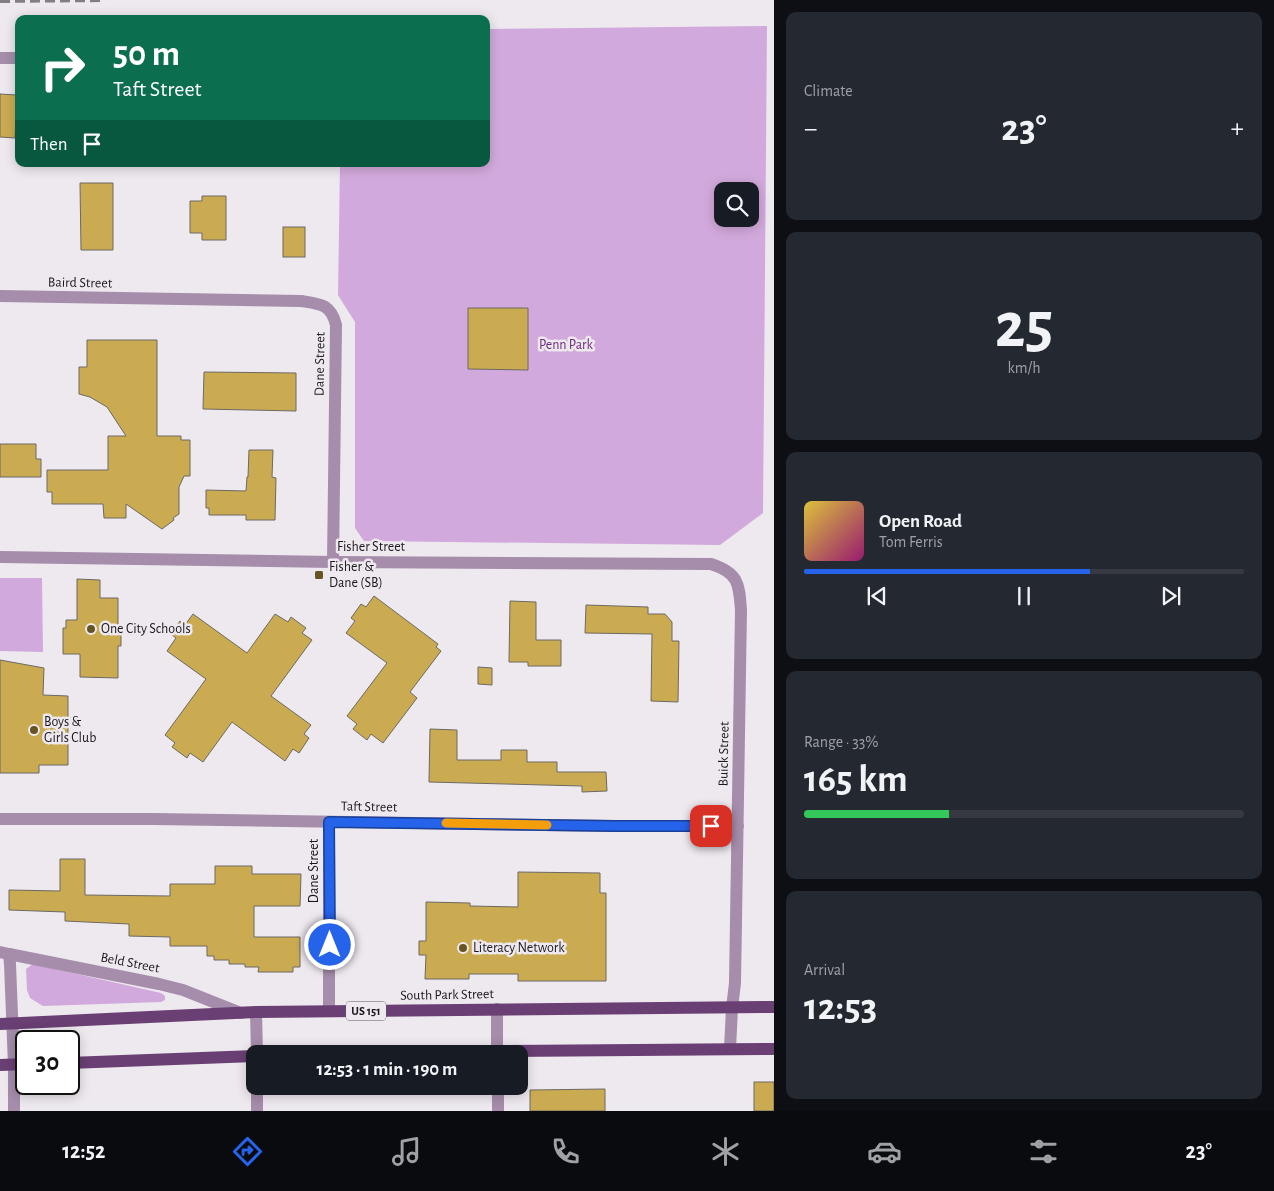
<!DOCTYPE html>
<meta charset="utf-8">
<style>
:root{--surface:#171b24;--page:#242831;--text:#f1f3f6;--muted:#9ea1a6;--line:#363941;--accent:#2563eb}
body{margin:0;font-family:"Alegreya Sans",sans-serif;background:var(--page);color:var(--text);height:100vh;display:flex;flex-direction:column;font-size:19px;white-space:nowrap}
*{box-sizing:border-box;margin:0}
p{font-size:16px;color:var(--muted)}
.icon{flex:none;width:28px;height:28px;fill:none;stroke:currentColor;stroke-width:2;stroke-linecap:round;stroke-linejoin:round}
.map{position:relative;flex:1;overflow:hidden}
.drawer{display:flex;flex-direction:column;gap:12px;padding:12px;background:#0d0f14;width:500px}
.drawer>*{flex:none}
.banner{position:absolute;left:15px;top:15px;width:475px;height:152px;border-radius:10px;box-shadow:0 2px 12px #0003;background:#0b6e4f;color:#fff;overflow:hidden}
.tools{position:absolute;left:714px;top:182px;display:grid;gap:10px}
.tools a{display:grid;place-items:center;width:45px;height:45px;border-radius:10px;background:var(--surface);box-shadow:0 2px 12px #0003;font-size:25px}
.speed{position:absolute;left:15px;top:1030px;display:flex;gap:10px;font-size:25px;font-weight:700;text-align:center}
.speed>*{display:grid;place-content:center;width:65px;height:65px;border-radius:50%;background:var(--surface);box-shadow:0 2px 12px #0003;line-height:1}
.speed .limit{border:2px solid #111;border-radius:8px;background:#fff;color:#111}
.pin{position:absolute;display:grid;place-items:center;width:42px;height:42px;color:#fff;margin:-21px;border-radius:10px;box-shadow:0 2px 8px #0006}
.me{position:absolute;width:55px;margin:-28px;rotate:0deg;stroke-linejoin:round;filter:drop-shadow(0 0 4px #0008)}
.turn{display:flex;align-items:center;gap:18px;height:105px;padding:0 15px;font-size:22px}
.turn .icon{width:65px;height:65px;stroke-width:2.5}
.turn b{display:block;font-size:35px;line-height:42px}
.then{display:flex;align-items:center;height:48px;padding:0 15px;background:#0003;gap:10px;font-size:19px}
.big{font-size:38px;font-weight:600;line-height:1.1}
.drawer .tile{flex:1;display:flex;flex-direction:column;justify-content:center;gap:8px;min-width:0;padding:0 18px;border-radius:10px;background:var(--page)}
.drawer .dial{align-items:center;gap:0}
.dial b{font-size:65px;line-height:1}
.song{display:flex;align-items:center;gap:15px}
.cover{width:60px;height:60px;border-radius:8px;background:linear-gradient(135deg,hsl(50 70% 55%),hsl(320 70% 35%))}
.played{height:5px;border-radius:2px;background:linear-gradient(90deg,var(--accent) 65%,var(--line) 65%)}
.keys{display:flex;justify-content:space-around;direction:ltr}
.heat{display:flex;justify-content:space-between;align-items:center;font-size:28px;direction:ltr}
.charge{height:8px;border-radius:4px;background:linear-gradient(90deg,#34c759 33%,var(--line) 0)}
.trip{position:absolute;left:246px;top:1045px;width:282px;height:50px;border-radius:10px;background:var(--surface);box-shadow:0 2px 12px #0003;font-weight:600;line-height:50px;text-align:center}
.tabs{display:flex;height:80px;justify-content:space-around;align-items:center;background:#090b0e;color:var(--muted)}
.tabs .icon{width:35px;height:35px}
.tabs .current{color:var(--accent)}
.tabs b{font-size:22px;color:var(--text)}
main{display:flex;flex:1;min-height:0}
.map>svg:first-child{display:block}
.green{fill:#d2a9dc;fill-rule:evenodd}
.building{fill:#cbab52;stroke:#6c6963}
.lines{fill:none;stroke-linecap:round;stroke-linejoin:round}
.minor{stroke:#a58dab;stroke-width:12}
.major{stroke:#6a3f74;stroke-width:12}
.rail{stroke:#827e83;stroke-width:4;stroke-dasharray:10 5;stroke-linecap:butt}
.route-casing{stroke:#184099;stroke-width:12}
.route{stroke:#2563eb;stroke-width:9}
.slow{stroke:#f59e0b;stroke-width:9}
.poi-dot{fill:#652;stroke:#eee8ef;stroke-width:2}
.labels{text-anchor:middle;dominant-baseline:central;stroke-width:5;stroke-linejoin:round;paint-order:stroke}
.shield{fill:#eee8ef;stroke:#5a575b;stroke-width:1}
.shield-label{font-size:12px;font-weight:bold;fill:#1b191c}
.street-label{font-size:14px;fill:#1b191c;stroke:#eee8ef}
.park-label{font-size:14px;fill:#6f2c7e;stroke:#eee8ef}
.poi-label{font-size:14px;fill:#1b191c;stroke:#eee8ef;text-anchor:start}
</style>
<main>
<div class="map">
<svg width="774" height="1111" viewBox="0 0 774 1111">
<rect width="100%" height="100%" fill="#eee8ef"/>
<g class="green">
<path d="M767,26L763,513L720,545L364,541L355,528V322L338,295L340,164H486V29ZM722,191H750V219H722Z"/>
<polygon points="0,578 42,578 43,652 0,651"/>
<polygon points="33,964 161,993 165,996 165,1000 161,1002 43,1006 30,998 27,990 26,969"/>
</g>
<g class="building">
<polygon points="0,94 17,95 15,138 0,137"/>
<polygon points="80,183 113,183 113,250 81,250"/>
<polygon points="202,196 226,196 226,240 202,240 202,233 190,233 190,201 202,201"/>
<rect x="283" y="227" width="22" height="30"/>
<polygon points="468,308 528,308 528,370 468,369"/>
<polygon points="87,340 157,340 157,436 181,436 181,440 190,440 190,476 184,476 179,487 179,514 173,518 174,520 162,529 126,504 126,518 104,518 103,504 52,504 52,492 47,492 47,470 108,470 108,436 126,436 107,407 90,397 79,394 79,367 87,367"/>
<polygon points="204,372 296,373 296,411 203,409"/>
<polygon points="0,444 36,444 36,459 41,459 41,477 0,477"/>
<polygon points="249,450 273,450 272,477 276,478 275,520 246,520 246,515 209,515 209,508 206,508 206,490 246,491 247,477 248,477"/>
<polygon points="77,579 100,580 100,598 118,598 118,629 121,629 121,646 118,646 118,678 80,677 80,654 63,654 63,628 66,628 66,620 77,620"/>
<polygon points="374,596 438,644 436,647 441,651 410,692 417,698 383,743 371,734 367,740 353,729 357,724 347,716 387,663 346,633 355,621 351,618 361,604 366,607"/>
<polygon points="510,601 536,602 536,640 561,640 561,666 528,666 528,662 509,662"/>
<polygon points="586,605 648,607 648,614 665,614 672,622 672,641 679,641 678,702 651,701 652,634 585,633"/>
<polygon points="193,614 247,653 275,614 288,622 291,617 306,628 302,633 312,640 271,696 311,725 304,734 309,738 299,753 293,749 285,761 232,722 203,762 190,753 187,758 172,747 175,743 165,735 206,679 167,651 176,638 171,634 180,621 185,625"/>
<polygon points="0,660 44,668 43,695 68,696 68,765 39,765 39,773 0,773"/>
<polygon points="478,667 492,668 492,685 478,684"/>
<polygon points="430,729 457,730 457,760 501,760 501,750 527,750 527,762 557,762 557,772 606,772 607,791 582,792 582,786 429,782"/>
<polygon points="60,859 85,859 85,895 170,896 170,884 215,884 215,866 252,866 252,874 301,874 300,906 254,906 254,937 300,937 300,967 293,967 293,972 258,972 259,967 245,967 245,964 229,964 229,960 214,960 214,956 207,956 207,946 170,946 170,937 129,936 129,924 65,921 65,912 9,910 9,890 60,891"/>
<polygon points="518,872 600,873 600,893 606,893 606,981 518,981 518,974 469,974 469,979 425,979 426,955 419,955 419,941 426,941 426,902 470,903 470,906 518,907"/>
<rect x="754" y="1082" width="20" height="29"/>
<polygon points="605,1089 605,1111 530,1111 530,1090"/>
</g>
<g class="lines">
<g class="minor">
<polyline points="0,58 19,58"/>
<path d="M0,296L301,301C320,304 331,304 336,325L333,562"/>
<path d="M0,557L333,562L711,564C739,573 739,584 741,610L735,983L732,1008L730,1049"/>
<polyline points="0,819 153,819 615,826 738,826"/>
<polyline points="329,822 329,1011"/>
<polyline points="0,952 9,954 10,964 14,1065 14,1111"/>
<polyline points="9,954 159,984 183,990 241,1013"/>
<polyline points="497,1009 497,1054"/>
<polyline points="256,1012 257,1054"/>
<polyline points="257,1086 257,1111"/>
<polyline points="498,1086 498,1111"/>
</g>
<g class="major">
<polyline points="0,1024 256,1012 774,1007"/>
<polyline points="367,1054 497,1051 774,1049"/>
<polyline points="69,1063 255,1056"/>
<polyline points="0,1065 26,1064"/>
</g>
<polyline class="rail" points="0,1 105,0"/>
</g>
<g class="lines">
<g class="route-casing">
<polyline id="route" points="330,945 329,822 615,826 711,826"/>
</g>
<use href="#route" class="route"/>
<polyline class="slow" points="446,823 547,825"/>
</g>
<g class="poi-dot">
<rect x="314" y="570" width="10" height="10" rx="2.5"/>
<circle cx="91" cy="629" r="5"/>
<circle cx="34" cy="730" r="5"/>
<circle cx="463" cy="948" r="5"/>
</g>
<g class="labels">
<rect class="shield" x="346" y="1001.5" width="40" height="19" rx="4"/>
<g class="shield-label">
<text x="366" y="1011">US 151</text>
</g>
<g class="street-label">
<text transform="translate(80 283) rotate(1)">Baird Street</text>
<text transform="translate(320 364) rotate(-89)">Dane Street</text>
<text x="371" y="547">Fisher Street</text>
<text transform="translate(724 754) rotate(-89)">Buick Street</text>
<text transform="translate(369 807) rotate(1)">Taft Street</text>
<text transform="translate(314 871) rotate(-90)">Dane Street</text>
<text transform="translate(130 963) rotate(11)">Beld Street</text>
<text transform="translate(447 995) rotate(-1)">South Park Street</text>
</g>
<g class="park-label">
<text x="566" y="345">Penn Park</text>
</g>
<g class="poi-label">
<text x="329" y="567">Fisher &amp;<tspan x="329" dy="16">Dane (SB)</tspan></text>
<text x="101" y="629">One City Schools</text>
<text x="44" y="722">Boys &amp;<tspan x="44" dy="16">Girls Club</tspan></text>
<text x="473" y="948">Literacy Network</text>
</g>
</g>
</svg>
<div class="tools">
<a><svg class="icon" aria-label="search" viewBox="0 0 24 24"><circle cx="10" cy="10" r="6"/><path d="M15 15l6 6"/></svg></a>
</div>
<div class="speed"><div class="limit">30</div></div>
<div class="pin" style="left:711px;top:826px;background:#d93025"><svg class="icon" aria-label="arrive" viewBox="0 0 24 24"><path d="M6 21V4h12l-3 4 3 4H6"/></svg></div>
<svg class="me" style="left:330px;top:945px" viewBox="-20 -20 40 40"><circle r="17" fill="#2563eb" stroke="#fff" stroke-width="3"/><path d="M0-11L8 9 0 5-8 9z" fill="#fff"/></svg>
<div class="trip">12:53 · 1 min · 190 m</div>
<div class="banner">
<div class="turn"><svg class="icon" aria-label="right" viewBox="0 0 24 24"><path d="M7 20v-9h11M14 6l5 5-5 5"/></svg><div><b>50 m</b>Taft Street</div></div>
<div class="then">Then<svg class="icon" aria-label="arrive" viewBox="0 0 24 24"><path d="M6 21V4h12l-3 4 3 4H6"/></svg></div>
</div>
</div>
<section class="drawer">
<div class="tile"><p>Climate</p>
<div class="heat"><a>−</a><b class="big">23°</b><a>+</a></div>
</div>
<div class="tile dial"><b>25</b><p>km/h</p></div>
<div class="tile">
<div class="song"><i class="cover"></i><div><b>Open Road</b><p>Tom Ferris</p></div></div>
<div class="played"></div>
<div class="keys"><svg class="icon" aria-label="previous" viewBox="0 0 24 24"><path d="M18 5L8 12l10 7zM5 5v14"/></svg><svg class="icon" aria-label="pause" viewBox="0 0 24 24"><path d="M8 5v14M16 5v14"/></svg><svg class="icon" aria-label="next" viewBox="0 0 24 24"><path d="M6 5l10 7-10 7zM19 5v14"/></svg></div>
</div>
<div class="tile"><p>Range · 33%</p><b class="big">165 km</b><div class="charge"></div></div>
<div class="tile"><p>Arrival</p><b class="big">12:53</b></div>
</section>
</main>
<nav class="tabs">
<b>12:52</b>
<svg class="icon current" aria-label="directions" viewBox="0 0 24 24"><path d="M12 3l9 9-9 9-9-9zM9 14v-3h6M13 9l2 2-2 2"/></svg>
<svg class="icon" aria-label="music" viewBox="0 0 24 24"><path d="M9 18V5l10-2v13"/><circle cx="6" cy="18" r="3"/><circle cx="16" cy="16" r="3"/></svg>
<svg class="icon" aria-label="phone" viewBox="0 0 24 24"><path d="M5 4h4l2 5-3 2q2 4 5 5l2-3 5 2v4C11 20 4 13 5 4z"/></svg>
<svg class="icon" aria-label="climate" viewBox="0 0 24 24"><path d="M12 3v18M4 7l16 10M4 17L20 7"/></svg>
<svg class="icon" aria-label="car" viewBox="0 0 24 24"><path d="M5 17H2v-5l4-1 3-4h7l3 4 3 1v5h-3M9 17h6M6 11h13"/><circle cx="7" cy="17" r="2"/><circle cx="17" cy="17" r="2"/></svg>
<svg class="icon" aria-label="filters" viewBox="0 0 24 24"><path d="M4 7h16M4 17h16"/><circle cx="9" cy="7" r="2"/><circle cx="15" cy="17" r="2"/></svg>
<b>23°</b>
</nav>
